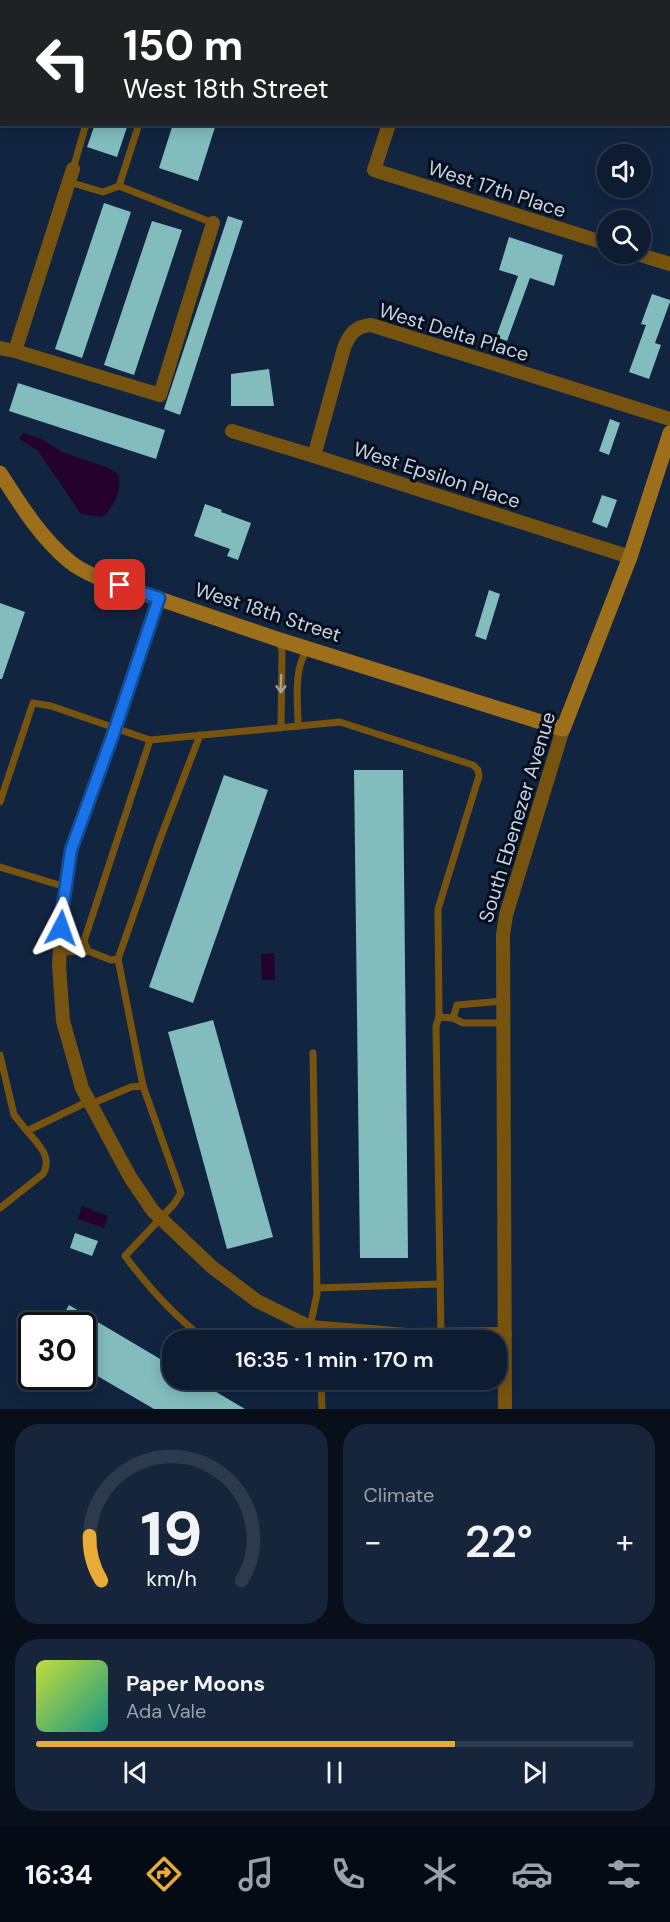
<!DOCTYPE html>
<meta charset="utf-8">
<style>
:root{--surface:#0d1c31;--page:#162539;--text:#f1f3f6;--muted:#9aa1ab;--line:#2d3a4d;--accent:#eaaa38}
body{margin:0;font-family:"DM Sans",sans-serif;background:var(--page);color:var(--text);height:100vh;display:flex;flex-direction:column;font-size:22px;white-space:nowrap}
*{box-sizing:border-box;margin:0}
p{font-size:20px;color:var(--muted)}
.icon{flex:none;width:33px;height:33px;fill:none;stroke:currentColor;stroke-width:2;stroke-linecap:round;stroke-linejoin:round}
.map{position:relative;height:1409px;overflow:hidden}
.side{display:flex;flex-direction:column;gap:15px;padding:15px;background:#070f1b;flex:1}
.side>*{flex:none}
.hud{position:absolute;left:0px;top:0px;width:670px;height:126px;box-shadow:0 3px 15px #0003,0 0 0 2px var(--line);background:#202124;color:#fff;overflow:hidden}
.buttons{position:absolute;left:597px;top:144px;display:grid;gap:12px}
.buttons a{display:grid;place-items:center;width:54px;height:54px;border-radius:50%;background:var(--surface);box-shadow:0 3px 15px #0003,0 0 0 2px var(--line);font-size:30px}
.speed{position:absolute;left:18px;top:1312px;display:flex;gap:12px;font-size:30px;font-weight:700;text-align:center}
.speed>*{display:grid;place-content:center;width:78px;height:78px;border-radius:50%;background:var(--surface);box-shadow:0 3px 15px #0003,0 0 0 2px var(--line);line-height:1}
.speed .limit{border:3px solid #111;border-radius:9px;background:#fff;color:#111}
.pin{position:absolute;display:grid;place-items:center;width:51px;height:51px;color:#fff;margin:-26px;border-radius:12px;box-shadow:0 3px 9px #0006}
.me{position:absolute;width:66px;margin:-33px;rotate:4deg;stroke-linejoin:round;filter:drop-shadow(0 0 4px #0008)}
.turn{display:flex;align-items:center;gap:21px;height:126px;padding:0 24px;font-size:27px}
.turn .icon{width:78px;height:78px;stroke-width:2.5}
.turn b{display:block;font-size:42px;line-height:51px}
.big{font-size:45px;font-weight:600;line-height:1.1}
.side .tile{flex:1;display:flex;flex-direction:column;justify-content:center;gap:9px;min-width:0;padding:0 21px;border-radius:24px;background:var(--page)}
.side .dial{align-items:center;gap:0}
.dial svg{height:156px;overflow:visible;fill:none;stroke:var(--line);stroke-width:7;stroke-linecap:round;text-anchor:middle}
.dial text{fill:var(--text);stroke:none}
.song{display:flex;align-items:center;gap:18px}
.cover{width:72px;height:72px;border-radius:9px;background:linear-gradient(135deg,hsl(70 70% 55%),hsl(170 70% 35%))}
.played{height:6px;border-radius:3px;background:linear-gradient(90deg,var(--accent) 70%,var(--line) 70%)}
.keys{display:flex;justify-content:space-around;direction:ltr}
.heat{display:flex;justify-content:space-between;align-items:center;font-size:33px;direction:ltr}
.side .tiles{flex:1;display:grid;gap:15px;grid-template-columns:1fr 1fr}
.tile:last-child{grid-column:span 2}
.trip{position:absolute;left:162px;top:1330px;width:345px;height:60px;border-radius:24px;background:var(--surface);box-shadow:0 3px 15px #0003,0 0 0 2px var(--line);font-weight:600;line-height:60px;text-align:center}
.tab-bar{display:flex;height:96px;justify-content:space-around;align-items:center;background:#050b14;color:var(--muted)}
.tab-bar .icon{width:42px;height:42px}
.tab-bar .on{color:var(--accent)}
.tab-bar b{font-size:27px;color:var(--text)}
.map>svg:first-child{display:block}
.built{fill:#172e50}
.water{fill:#23022c}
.building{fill:#82bcbd}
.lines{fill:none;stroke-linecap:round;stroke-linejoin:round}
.lane{stroke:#775310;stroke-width:7}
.street{stroke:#775310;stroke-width:14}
.secondary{stroke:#9d6f1b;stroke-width:15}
.oneway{stroke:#a6a090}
.route-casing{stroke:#114b97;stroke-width:15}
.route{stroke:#1a73e8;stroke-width:10}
.labels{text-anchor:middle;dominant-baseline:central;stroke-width:6;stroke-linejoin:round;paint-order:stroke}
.street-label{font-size:20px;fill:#c6d3e6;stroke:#060e1b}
</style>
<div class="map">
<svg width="670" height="1409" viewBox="0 0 670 1409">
<rect width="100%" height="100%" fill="#112541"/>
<polygon class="built" points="0,0 99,0 98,2 2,2 1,22 0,22"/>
<g class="water">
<polygon points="553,0 647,0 651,1 550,1"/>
<path d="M23,433L42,439L62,452L106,467L118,474C123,489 114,508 102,517L81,514L38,451L19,439Z"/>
<polygon points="274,953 275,980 262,980 261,954"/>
<polygon points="82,1206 108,1216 104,1228 78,1219"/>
</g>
<g class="building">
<polygon points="95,124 128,124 117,157 87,147"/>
<polygon points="173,124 216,124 198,181 159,168"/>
<polygon points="104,203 131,212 82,358 55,349"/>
<polygon points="228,216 243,221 180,415 164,409"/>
<polygon points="152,221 182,230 134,375 104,365"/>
<polygon points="509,237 563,255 554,286 530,278 507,341 496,337 518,276 499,270"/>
<polygon points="652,294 670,300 670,302 655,343 661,345 649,379 629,372 646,325 641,324"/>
<polygon points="269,369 274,406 231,406 231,374"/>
<polygon points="18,383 165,430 156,459 9,411"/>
<polygon points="610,419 620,423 609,455 599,451"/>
<polygon points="602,495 617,500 607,528 592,522"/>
<polygon points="205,504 222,510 221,512 251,523 238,560 227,556 230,549 194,536"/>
<polygon points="489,590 500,594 486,640 475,636"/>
<polygon points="0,603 25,612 2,679 0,679"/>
<polygon points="354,770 403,770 408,1258 360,1258"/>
<polygon points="224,775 268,790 193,1003 149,987"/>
<polygon points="213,1020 273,1237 227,1249 168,1032"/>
<polygon points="75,1233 98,1241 92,1256 70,1248"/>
<polygon points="69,1305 172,1366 172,1380 196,1380 245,1409 154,1409 82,1367 82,1326 57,1326"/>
</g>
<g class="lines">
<g class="lane">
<polyline points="73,2 73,0"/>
<polyline points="124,2 124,0"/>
<polyline points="180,2 180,0"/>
<polyline points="0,13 2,14"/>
<polyline points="139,124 119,186 213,223"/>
<polyline points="73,169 86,124"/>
<polyline points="69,182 103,192 119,186"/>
<polyline points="280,640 282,652 281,728"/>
<path d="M298,726C298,702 293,670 307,650"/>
<polyline points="150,740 84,941 88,951 111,960 118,959 160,839 200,735"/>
<polyline points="0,802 33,703 51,706 150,740 340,722 473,765 478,770 479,776 438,909 439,1017"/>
<polyline points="0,867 66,887"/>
<polyline points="60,952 88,951"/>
<polyline points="118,959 143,1086"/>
<polyline points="503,1001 457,1005 453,1018 463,1023 503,1023"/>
<polyline points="0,1055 14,1115 27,1131"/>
<path d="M91,1104L131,1087L143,1086L181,1193L174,1204L125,1256C149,1288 175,1317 207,1341"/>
<path d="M0,1208L43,1174C53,1157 38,1144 27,1131L89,1101"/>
<polyline points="317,1288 440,1284"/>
<polyline points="441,1335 436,1026 439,1017 453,1018"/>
<polyline points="310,1341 310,1327 317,1294 313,1053"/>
<polyline points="288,1380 342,1380"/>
<polyline points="321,1380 322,1409"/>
</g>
<g class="street">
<polyline points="428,2 428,0"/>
<polyline points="389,124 374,170 608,244"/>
<polyline points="637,254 670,264"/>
<polyline points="0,348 15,351 160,395 213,223"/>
<polyline points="15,351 73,169"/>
<polyline points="232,431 314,456 630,557"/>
<path d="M314,456L344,348C349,335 355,326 371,325L670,419"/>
<polyline points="159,598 115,729 71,850 63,905 59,965 63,1021 82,1088 130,1177 153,1211 212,1267 257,1301 310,1327 407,1335 505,1334"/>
<polyline points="505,1409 503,935 506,915 563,729"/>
</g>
<path class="secondary" d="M0,473C20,504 40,537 69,561C78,569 90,574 101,579L280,640L563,729L630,557L670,433"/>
</g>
<defs><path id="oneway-shaft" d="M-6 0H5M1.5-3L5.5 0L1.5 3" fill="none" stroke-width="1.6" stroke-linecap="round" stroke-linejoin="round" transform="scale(1.5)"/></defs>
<use class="oneway" href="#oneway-shaft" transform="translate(281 684) rotate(91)"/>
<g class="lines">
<g class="route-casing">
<polyline id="route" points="61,928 63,905 71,850 115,729 159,598 120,585"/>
</g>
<use href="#route" class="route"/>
</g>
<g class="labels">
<g class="street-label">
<text transform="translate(497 189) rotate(18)">West 17th Place</text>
<text transform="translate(454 332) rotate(17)">West Delta Place</text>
<text transform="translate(437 475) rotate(18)">West Epsilon Place</text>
<text transform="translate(268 612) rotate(18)">West 18th Street</text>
<text transform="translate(517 817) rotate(-73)">South Ebenezer Avenue</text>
</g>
</g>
</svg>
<div class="buttons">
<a><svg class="icon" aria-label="sound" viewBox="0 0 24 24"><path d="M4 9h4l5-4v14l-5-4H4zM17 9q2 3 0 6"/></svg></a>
<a><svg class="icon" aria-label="search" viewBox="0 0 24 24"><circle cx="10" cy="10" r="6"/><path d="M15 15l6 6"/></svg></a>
</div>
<div class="speed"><div class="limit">30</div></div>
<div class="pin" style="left:120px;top:585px;background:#d93025"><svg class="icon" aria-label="arrive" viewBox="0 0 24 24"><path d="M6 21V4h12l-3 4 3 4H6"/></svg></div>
<svg class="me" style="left:61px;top:928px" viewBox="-20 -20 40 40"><path d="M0-17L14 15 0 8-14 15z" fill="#1a73e8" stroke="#fff" stroke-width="4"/></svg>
<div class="trip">16:35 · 1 min · 170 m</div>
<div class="hud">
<div class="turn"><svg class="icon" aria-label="left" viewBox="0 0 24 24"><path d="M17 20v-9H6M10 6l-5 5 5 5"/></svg><div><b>150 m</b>West 18th Street</div></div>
</div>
</div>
<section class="side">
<div class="tiles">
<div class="tile dial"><svg viewBox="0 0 100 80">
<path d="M14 69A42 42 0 1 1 86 69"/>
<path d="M14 69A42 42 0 0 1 8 46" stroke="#eaaa38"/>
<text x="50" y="56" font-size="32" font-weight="700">19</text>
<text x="50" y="72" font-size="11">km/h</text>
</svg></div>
<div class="tile"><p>Climate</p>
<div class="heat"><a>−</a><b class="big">22°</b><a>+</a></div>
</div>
<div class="tile">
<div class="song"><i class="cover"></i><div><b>Paper Moons</b><p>Ada Vale</p></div></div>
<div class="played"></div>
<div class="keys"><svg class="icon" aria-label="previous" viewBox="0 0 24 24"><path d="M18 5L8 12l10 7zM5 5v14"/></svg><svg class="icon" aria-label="pause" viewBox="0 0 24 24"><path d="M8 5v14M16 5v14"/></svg><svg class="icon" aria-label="next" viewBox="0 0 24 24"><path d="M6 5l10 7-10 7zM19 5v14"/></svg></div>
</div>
</div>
</section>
<nav class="tab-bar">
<b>16:34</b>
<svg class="icon on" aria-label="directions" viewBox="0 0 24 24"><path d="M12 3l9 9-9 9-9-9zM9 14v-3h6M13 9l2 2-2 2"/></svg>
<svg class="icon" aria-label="music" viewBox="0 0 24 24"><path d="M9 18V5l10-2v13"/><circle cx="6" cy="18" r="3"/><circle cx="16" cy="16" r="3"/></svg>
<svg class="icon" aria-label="phone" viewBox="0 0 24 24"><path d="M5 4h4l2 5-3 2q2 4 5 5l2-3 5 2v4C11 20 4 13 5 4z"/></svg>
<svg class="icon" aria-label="climate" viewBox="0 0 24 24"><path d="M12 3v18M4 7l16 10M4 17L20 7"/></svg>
<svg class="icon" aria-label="car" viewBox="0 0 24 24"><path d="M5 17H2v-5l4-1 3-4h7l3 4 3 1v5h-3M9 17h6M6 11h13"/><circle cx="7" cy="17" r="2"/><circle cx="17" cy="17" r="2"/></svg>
<svg class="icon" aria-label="filters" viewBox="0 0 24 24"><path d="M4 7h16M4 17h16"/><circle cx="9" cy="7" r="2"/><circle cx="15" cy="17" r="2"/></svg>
</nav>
